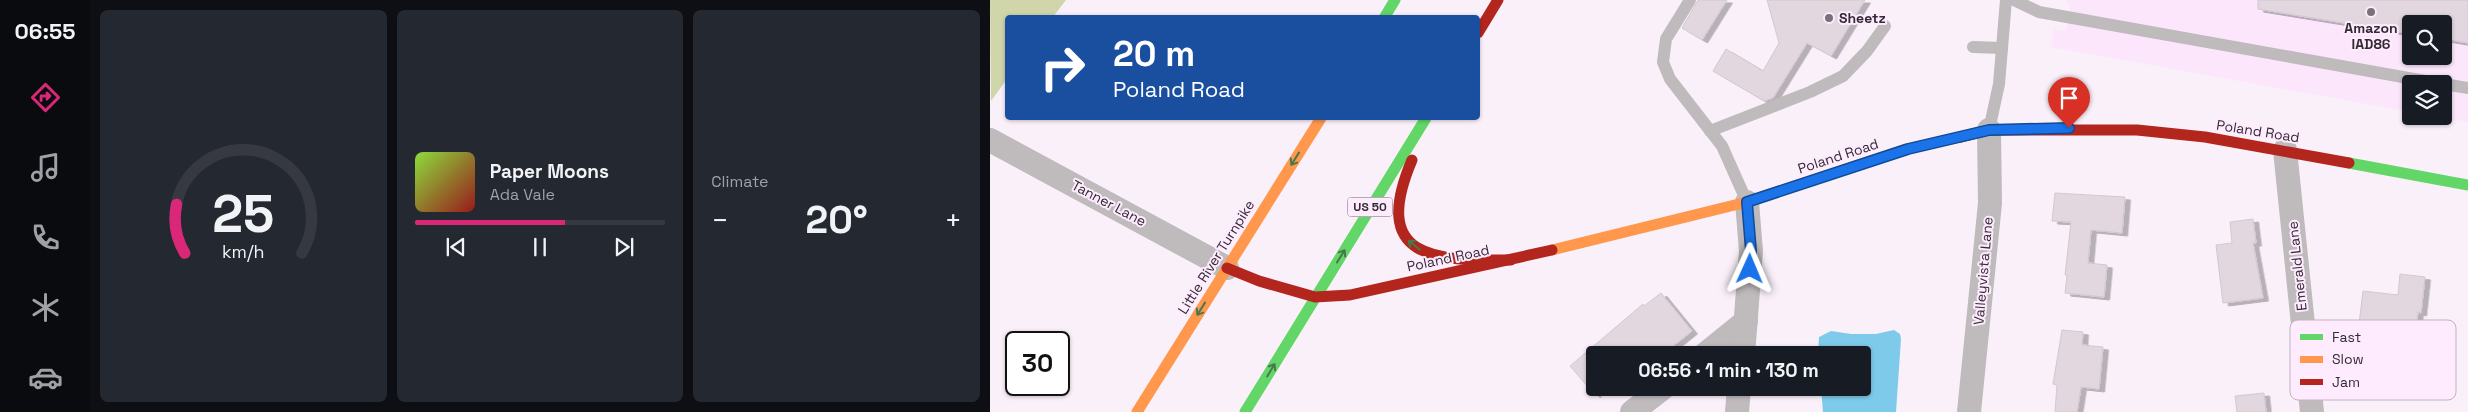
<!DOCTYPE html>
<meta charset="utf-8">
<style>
:root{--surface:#171b24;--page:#242831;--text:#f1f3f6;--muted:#9ea1a6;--line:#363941;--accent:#db2777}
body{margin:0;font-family:"Space Grotesk",sans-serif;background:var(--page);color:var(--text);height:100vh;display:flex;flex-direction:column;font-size:19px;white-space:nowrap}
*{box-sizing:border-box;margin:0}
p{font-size:16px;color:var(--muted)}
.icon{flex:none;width:28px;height:28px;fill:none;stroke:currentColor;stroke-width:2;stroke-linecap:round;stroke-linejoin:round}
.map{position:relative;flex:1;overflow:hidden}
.panel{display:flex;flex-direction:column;gap:10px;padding:10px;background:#0d0f14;width:900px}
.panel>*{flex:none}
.hud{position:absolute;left:15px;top:15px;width:475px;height:105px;border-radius:5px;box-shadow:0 1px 4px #0004;background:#1a4fa0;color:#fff;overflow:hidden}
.fabs{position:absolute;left:1412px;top:15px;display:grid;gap:10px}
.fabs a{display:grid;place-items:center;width:50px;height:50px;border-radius:5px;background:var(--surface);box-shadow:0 1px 4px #0004;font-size:25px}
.speed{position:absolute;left:15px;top:331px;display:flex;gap:10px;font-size:25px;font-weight:700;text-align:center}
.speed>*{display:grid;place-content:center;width:65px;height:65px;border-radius:50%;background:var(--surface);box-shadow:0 1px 4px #0004;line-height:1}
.speed .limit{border:2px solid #111;border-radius:8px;background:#fff;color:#111}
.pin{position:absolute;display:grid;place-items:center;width:42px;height:42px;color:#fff;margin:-51px -21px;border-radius:50% 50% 50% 0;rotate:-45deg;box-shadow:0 0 5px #0007}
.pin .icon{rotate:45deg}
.me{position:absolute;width:55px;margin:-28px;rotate:1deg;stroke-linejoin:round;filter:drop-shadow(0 0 4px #0008)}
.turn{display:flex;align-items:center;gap:18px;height:105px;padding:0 25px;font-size:22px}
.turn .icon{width:65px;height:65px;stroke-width:2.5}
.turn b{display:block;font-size:35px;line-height:42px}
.big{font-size:38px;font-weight:800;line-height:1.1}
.panel .tile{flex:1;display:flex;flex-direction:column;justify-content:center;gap:8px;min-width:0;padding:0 18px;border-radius:8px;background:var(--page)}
.panel .dial{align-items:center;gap:0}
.dial svg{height:130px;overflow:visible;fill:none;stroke:var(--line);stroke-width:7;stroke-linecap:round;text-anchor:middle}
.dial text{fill:var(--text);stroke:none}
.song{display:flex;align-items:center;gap:15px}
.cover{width:60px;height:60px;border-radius:8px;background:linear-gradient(135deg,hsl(90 70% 55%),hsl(0 70% 35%))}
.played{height:5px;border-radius:2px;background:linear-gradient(90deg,var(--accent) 60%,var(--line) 60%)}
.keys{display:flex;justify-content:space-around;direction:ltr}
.heat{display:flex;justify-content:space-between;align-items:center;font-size:28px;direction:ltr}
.panel .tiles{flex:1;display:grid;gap:10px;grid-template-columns:repeat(3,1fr)}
.trip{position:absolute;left:596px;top:346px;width:285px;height:50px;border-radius:5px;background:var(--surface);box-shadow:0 1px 4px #0004;font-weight:800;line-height:50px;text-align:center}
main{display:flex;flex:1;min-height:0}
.dock{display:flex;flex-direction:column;width:90px;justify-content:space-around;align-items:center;background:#090b0e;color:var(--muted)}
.dock .icon{width:35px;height:35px}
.dock .active{color:var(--accent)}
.dock b{font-size:22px;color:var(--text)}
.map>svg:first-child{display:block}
.built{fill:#fbe6fb;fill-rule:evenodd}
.forest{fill:#d0d6a9}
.water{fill:#7ecaea}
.building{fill:#e2d7de;stroke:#d3c8cf;filter:url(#shadow)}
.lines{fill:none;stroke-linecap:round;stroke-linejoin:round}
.lane{stroke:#bfbabc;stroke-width:12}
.street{stroke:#bfbabc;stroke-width:24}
.fast{stroke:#63d668;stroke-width:11}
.slow{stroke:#ff974d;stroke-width:11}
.jam{stroke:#b3261e;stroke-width:11}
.oneway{stroke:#49784b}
.route-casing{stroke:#114b97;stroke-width:12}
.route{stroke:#1a73e8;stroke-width:9}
.poi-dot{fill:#797079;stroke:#feecfe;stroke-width:2}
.labels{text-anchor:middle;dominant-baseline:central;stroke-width:4;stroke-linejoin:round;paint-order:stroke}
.shield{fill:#feecfe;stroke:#716571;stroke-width:1}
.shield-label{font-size:12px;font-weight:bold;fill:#342b34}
.poi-label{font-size:14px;font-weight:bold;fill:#342b34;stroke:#feecfe;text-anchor:start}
.street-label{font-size:14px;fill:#342b34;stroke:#feecfe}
.key{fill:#feecfe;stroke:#c1b2c1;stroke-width:1}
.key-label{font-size:14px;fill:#342b34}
</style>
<main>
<nav class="dock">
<b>06:55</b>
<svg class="icon active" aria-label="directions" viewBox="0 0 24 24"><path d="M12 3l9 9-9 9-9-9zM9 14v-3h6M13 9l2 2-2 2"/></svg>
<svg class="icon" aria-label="music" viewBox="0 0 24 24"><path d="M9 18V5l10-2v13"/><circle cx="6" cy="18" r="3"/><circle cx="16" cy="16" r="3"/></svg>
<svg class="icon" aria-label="phone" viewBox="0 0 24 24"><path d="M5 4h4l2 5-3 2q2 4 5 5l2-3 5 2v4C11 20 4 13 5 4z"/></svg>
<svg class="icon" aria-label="climate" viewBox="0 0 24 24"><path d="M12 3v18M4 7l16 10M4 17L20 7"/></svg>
<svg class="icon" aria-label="car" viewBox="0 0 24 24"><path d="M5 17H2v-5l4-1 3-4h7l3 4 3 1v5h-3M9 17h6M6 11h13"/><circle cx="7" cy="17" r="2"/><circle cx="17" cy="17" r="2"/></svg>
</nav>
<section class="panel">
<div class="tiles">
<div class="tile dial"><svg viewBox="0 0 100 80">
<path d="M14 69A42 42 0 1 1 86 69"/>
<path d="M14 69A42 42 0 0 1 9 39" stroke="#db2777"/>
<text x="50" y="56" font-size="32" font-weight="700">25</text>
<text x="50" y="72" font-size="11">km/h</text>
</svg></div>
<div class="tile">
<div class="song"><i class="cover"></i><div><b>Paper Moons</b><p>Ada Vale</p></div></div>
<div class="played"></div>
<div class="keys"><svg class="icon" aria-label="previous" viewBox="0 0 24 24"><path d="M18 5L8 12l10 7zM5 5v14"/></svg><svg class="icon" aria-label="pause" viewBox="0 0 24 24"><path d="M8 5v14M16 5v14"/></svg><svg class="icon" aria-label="next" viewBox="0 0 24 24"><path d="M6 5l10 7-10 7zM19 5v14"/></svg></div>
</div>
<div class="tile"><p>Climate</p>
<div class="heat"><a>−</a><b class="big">20°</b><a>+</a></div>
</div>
</div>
</section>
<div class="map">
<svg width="1478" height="412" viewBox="0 0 1478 412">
<defs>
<filter id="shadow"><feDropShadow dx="5.5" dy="3" stdDeviation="0" flood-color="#0004"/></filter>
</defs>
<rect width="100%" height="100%" fill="#faf0fa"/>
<path class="built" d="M1076,0H1478V122L1445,116H1454V84H1421V112L1061,47L1064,29L1076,31L1080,7ZM1421,24H1454V56H1421Z"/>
<polygon class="forest" points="0,0 76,0 63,17 18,18 17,79 1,101"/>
<polygon class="water" points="904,330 910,334 911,339 906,412 833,412 831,388 872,388 872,355 828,355 829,337 841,331 861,334 886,334"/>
<g class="building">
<polygon points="708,0 737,0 712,40 692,28"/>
<polygon points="777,0 875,0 841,56 817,43 783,98 774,101 723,71 736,49 773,71 789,43"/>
<polygon points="1268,0 1478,0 1478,43 1454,39 1454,24 1421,24 1421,34 1268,9"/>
<polygon points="1065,193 1135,197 1132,233 1101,230 1098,263 1117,265 1114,297 1075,293 1077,275 1075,275 1081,222 1062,221"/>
<polygon points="1263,219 1266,243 1263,243 1273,298 1233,303 1226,245 1242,243 1240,222"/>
<polygon points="1410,274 1435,277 1431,313 1428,312 1425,335 1410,333 1405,373 1387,371 1391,343 1377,341 1379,325 1369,324 1373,291 1408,295"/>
<polygon points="671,293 702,331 672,355 605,355 605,395 580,366 653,304 654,306"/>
<polygon points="1072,330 1093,332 1092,345 1113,347 1109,389 1091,387 1087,412 1065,412 1067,385 1063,384"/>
<polygon points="1274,393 1276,412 1247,412 1245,396"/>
</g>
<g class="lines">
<g class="lane">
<polyline points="700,0 676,39 673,62 680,79 732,146 757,202"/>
<polyline points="1024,0 1049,12 1452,84"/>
<polyline points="983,47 1012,48"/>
<polyline points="1454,84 1478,88"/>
<polyline points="999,130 1009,84 1016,0"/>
<polyline points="720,131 820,92 853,76 877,51 895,26"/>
</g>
<g class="street">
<polyline points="0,140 237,268"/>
<polyline points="1295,150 1322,412"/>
<polyline points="714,355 756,321"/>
<polyline points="753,355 761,251 757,202"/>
<polyline points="642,412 673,388"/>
<polyline points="747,412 749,388"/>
<polyline points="979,412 1000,203 999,130"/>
</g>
<g class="fast">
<polyline points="394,18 405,0"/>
<polyline points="1359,163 1478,185"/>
<polyline points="255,412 436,118"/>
</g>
<g class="slow">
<polyline points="562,250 757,202 917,149 971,137"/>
<polyline points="147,412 331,118"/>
</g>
<g class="jam">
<polyline points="488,33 508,0"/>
<polyline points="971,137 999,130 1147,130 1215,137 1359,163"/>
<path d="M422,160C380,259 444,261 521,260"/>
<polyline points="237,268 269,281 325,297 360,295 562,250"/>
</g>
</g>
<defs><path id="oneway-shaft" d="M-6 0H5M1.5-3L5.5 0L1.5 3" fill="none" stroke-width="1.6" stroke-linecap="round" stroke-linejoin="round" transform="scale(1.25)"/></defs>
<g class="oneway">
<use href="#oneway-shaft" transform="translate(305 159) rotate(122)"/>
<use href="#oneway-shaft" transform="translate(424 245) rotate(-141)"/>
<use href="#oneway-shaft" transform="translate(351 256) rotate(-58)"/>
<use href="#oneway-shaft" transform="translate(211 309) rotate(122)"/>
<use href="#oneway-shaft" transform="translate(281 370) rotate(-59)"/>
</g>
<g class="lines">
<g class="route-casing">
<polyline id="route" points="760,269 761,251 757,202 918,149 999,130 1079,128"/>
</g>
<use href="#route" class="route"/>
</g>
<g class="poi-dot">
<circle cx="1381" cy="12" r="5"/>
<circle cx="839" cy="18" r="5"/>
</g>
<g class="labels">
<rect class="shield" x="357.5" y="197.5" width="45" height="19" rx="4"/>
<g class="shield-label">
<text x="380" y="207">US 50</text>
</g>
<g class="poi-label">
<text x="849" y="18">Sheetz</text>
<text x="1381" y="28" text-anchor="middle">Amazon<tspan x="1381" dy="16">IAD86</tspan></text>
</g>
<g class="street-label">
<text transform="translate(1268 131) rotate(9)">Poland Road</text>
<text transform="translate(848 156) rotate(-18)">Poland Road</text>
<text transform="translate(119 203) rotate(28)">Tanner Lane</text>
<text transform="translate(226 257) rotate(-58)">Little River Turnpike</text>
<text transform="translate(458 258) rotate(-12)">Poland Road</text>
<text transform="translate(1307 266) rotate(-96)">Emerald Lane</text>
<text transform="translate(993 271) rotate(-85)">Valleyvista Lane</text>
</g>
</g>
<rect x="1300" y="320" width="166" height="80" rx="8" class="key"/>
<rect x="1310" y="334" width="23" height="6" fill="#63d668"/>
<rect x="1310" y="356" width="23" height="7" fill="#ff974d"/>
<rect x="1310" y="379" width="23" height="6" fill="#b3261e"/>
<g class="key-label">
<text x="1342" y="342">Fast</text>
<text x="1342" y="364">Slow</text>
<text x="1342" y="387">Jam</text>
</g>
</svg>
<div class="fabs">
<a><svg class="icon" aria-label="search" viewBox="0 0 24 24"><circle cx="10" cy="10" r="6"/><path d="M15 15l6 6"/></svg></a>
<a><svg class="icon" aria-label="layers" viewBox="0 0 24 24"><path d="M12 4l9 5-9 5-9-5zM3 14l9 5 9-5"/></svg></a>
</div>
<div class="speed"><div class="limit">30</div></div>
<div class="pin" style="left:1079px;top:128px;background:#d93025"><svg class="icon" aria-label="arrive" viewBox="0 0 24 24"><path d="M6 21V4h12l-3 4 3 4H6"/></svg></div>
<svg class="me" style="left:760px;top:269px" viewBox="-20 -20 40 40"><path d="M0-17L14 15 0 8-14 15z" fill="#1a73e8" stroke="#fff" stroke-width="4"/></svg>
<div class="trip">06:56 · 1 min · 130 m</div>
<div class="hud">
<div class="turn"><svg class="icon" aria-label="right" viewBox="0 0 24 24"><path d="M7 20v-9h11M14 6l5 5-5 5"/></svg><div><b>20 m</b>Poland Road</div></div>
</div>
</div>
</main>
